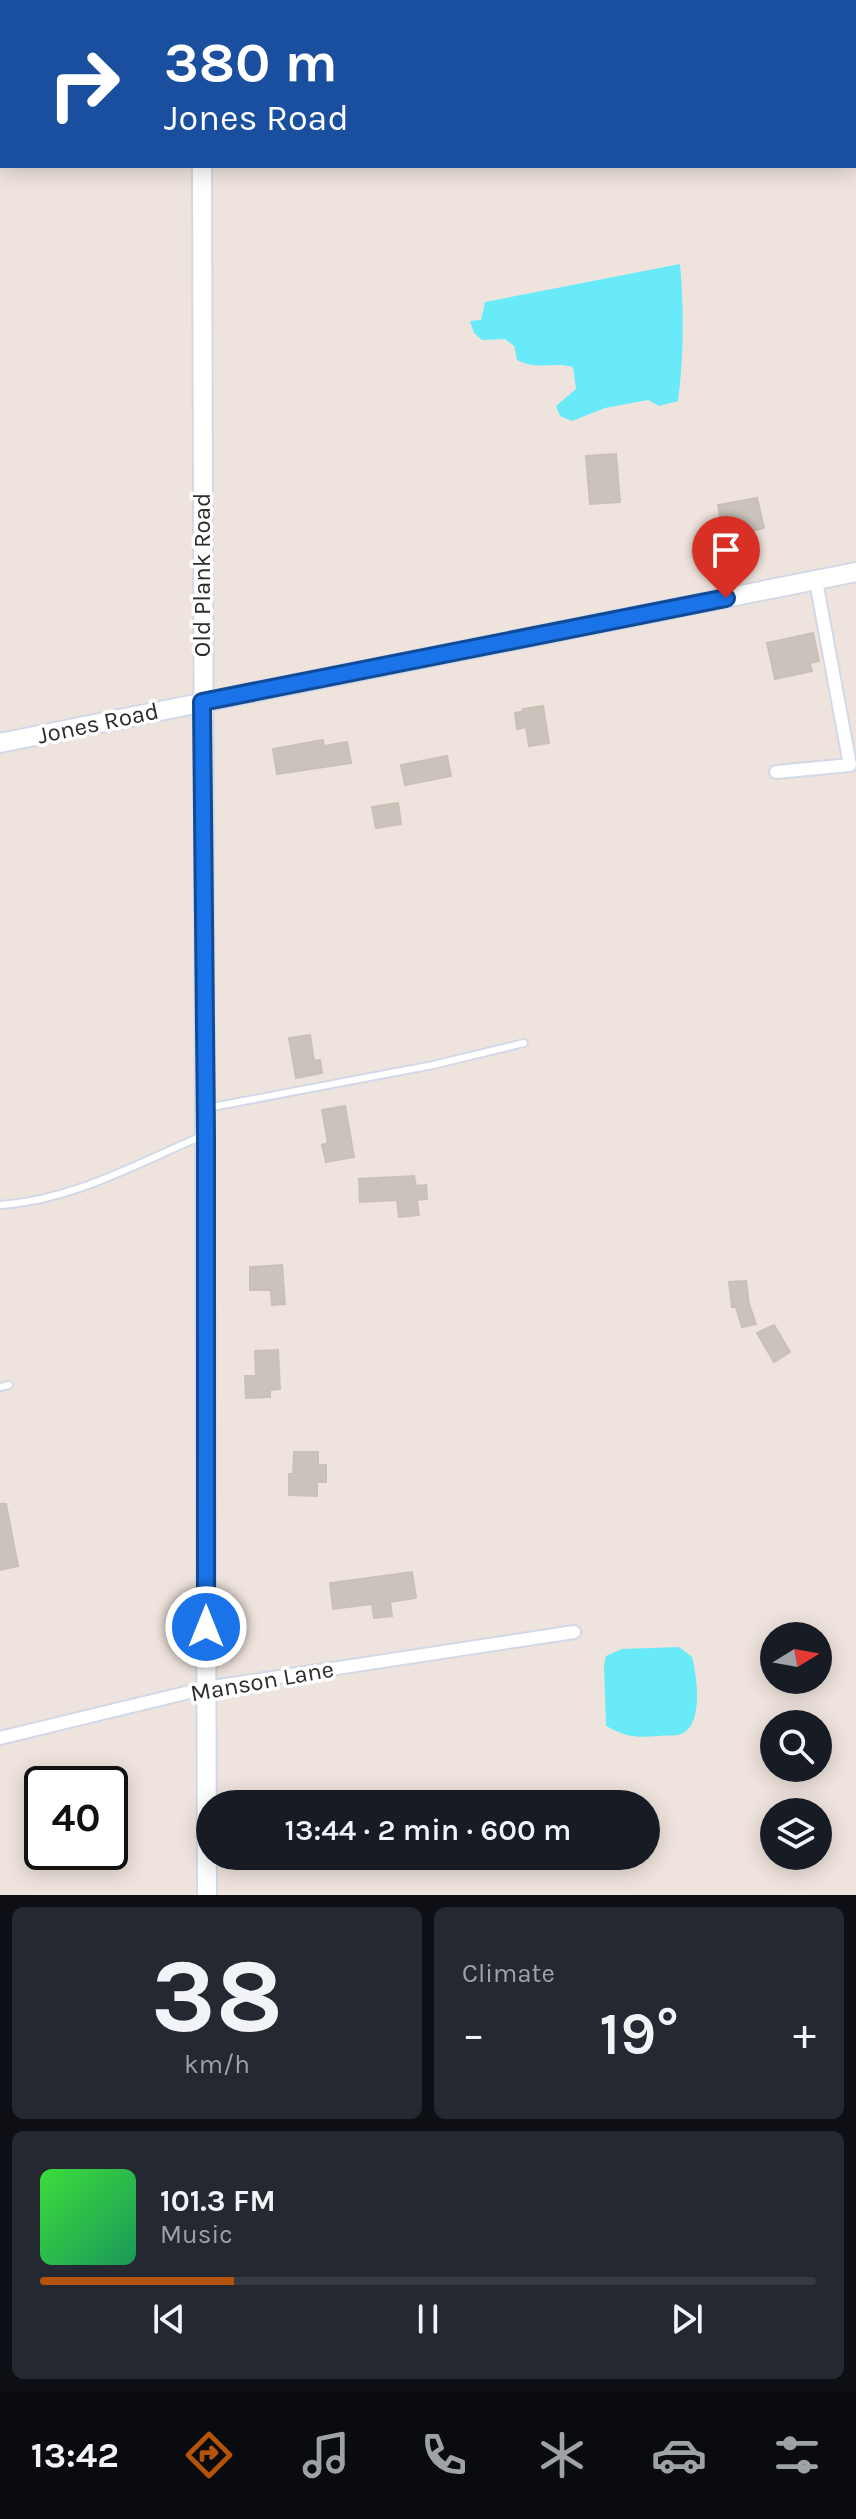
<!DOCTYPE html>
<meta charset="utf-8">
<style>
:root{--surface:#171b24;--page:#242831;--text:#f1f3f6;--muted:#9ea1a6;--line:#363941;--accent:#b45309}
body{margin:0;font-family:Karla,sans-serif;background:var(--page);color:var(--text);height:100vh;display:flex;flex-direction:column;font-size:30px;white-space:nowrap}
*{box-sizing:border-box;margin:0}
p{font-size:26px;color:var(--muted)}
.icon{flex:none;width:44px;height:44px;fill:none;stroke:currentColor;stroke-width:2;stroke-linecap:round;stroke-linejoin:round}
.map{position:relative;height:1895px;overflow:hidden}
.side{display:flex;flex-direction:column;gap:12px;padding:12px;background:#0d0f14;flex:1}
.side>*{flex:none}
.guide{position:absolute;left:0px;top:0px;width:856px;height:168px;box-shadow:0 4px 20px #0003;background:#1a4fa0;color:#fff;overflow:hidden}
.needle{width:52px;rotate:79deg}
.fabs{position:absolute;left:760px;top:1622px;display:grid;gap:16px}
.fabs a{display:grid;place-items:center;width:72px;height:72px;border-radius:50%;background:var(--surface);box-shadow:0 4px 20px #0003;font-size:40px}
.speed{position:absolute;left:24px;top:1766px;display:flex;gap:16px;font-size:40px;font-weight:700;text-align:center}
.speed>*{display:grid;place-content:center;width:104px;height:104px;border-radius:50%;background:var(--surface);box-shadow:0 4px 20px #0003;line-height:1}
.speed .limit{border:4px solid #111;border-radius:12px;background:#fff;color:#111}
.pin{position:absolute;display:grid;place-items:center;width:68px;height:68px;color:#fff;margin:-82px -34px;border-radius:50% 50% 50% 0;rotate:-45deg;box-shadow:0 0 8px #0007}
.pin .icon{rotate:45deg}
.me{position:absolute;width:88px;margin:-44px;rotate:0deg;stroke-linejoin:round;filter:drop-shadow(0 0 6px #0008)}
.turn{display:flex;align-items:center;gap:28px;height:168px;padding:0 32px;font-size:36px}
.turn .icon{width:104px;height:104px;stroke-width:2.5}
.turn b{display:block;font-size:56px;line-height:68px}
.big{font-size:60px;font-weight:600;line-height:1.1}
.side .widget{flex:1;display:flex;flex-direction:column;justify-content:center;gap:12px;min-width:0;padding:0 28px;border-radius:12px;background:var(--page)}
.side .dial{align-items:center;gap:0}
.dial b{font-size:104px;line-height:1}
.song{display:flex;align-items:center;gap:24px}
.cover{width:96px;height:96px;border-radius:12px;background:linear-gradient(135deg,hsl(120 70% 55%),hsl(150 70% 35%))}
.played{height:8px;border-radius:4px;background:linear-gradient(90deg,var(--accent) 25%,var(--line) 25%)}
.keys{display:flex;justify-content:space-around;direction:ltr}
.heat{display:flex;justify-content:space-between;align-items:center;font-size:44px;direction:ltr}
.side .tiles{flex:1;display:grid;gap:12px;grid-template-columns:1fr 1fr}
.widget:last-child{grid-column:span 2}
.trip{position:absolute;left:196px;top:1790px;width:464px;height:80px;border-radius:40px;background:var(--surface);box-shadow:0 4px 20px #0003;font-weight:600;line-height:80px;text-align:center}
.menu{display:flex;height:128px;justify-content:space-around;align-items:center;background:#090b0e;color:var(--muted)}
.menu .icon{width:56px;height:56px}
.menu .active{color:var(--accent)}
.menu b{font-size:36px;color:var(--text)}
.map>svg:first-child{display:block}
.water{fill:#68eaf8}
.building{fill:#c9c3bb;stroke:#cac0b6;stroke-width:2}
.lines{fill:none;stroke-linecap:round;stroke-linejoin:round}
.lane-casing{stroke:#d2d9e6;stroke-width:10}
.street-casing{stroke:#d2d9e6;stroke-width:16}
.secondary-casing{stroke:#d2d9e6;stroke-width:22}
.lane{stroke:#fff;stroke-width:6}
.street{stroke:#fff;stroke-width:12}
.secondary{stroke:#fff;stroke-width:18}
.route-casing{stroke:#114b97;stroke-width:20}
.route{stroke:#1a73e8;stroke-width:14}
.labels{text-anchor:middle;dominant-baseline:central;stroke-width:7;stroke-linejoin:round;paint-order:stroke}
.street-label{font-size:24px;fill:#2c2c2c;stroke:#fff}
</style>
<div class="map">
<svg width="856" height="1895" viewBox="0 0 856 1895">
<rect width="100%" height="100%" fill="#efe4dd"/>
<g class="water">
<path d="M680,264C684,311 684,355 678,401L659,406L648,400L605,408L572,421L560,416L556,406L576,389L573,367C552,361 539,371 517,360L514,346L505,339L482,340L474,333L470,321L481,320L485,302Z"/>
<path d="M679,1647L692,1657C697,1676 705,1729 678,1735C672,1736 665,1735 659,1736C635,1738 627,1737 606,1726L604,1665L606,1656L622,1649Z"/>
</g>
<g class="building">
<polygon points="616,454 620,502 590,504 586,456"/>
<polygon points="757,498 764,528 724,538 718,505"/>
<polygon points="813,633 819,661 810,663 812,671 775,679 767,643"/>
<polygon points="543,706 549,743 529,746 526,727 517,729 515,713 524,711 523,709"/>
<polygon points="323,740 324,746 347,742 351,763 277,774 273,749"/>
<polygon points="447,756 451,776 405,785 401,765"/>
<polygon points="398,803 401,824 376,828 372,807"/>
<polygon points="310,1035 314,1061 320,1060 322,1073 296,1078 289,1038"/>
<polygon points="345,1106 354,1157 326,1162 322,1145 328,1143 322,1110"/>
<polygon points="414,1176 416,1186 426,1185 427,1199 417,1200 419,1215 399,1217 397,1200 360,1202 359,1179"/>
<polygon points="282,1265 285,1304 272,1305 271,1290 250,1290 250,1267"/>
<polygon points="746,1281 749,1304 756,1324 742,1327 736,1307 732,1307 729,1282"/>
<polygon points="774,1325 790,1352 774,1362 757,1333"/>
<polygon points="278,1350 280,1389 270,1390 270,1397 246,1398 245,1376 256,1376 255,1351"/>
<polygon points="294,1452 318,1452 318,1465 326,1465 326,1482 317,1482 317,1496 289,1495 289,1474 293,1474"/>
<polygon points="0,1504 6,1504 18,1566 0,1570"/>
<polygon points="412,1572 416,1598 390,1602 392,1616 374,1618 372,1604 333,1609 330,1583"/>
</g>
<g class="lines">
<g class="lane-casing">
<g id="lane">
<polyline points="207,1108 433,1065 524,1043"/>
<path d="M0,1205C73,1200 136,1164 202,1136"/>
<polyline points="0,1387 9,1385"/>
</g>
</g>
<g class="street-casing">
<g id="street">
<polyline points="776,772 850,765 816,581"/>
<polyline points="0,1738 206,1688 574,1632"/>
</g>
</g>
<g class="secondary-casing">
<g id="secondary">
<polyline points="201,0 201,2"/>
<polyline points="202,166 207,1895"/>
<polyline points="0,743 856,572"/>
</g>
</g>
<use href="#lane" class="lane"/>
<use href="#street" class="street"/>
<use href="#secondary" class="secondary"/>
</g>
<g class="lines">
<g class="route-casing">
<polyline id="route" points="206,1627 206,1135 202,702 726,598"/>
</g>
<use href="#route" class="route"/>
</g>
<g class="labels">
<g class="street-label">
<text transform="translate(202 575) rotate(-90)">Old Plank Road</text>
<text transform="translate(98 723) rotate(-12)">Jones Road</text>
<text transform="translate(262 1681) rotate(-10)">Manson Lane</text>
</g>
</g>
</svg>
<div class="fabs">
<a><svg class="needle" viewBox="-14 -14 28 28"><path d="M0-13l5 13h-10z" fill="#e53935"/><path d="M0 13l5-13h-10z" fill="#9ea1a6"/></svg></a>
<a><svg class="icon" aria-label="search" viewBox="0 0 24 24"><circle cx="10" cy="10" r="6"/><path d="M15 15l6 6"/></svg></a>
<a><svg class="icon" aria-label="layers" viewBox="0 0 24 24"><path d="M12 4l9 5-9 5-9-5zM3 14l9 5 9-5"/></svg></a>
</div>
<div class="speed"><div class="limit">40</div></div>
<div class="pin" style="left:726px;top:598px;background:#d93025"><svg class="icon" aria-label="arrive" viewBox="0 0 24 24"><path d="M6 21V4h12l-3 4 3 4H6"/></svg></div>
<svg class="me" style="left:206px;top:1627px" viewBox="-20 -20 40 40"><circle r="17" fill="#1a73e8" stroke="#fff" stroke-width="3"/><path d="M0-11L8 9 0 5-8 9z" fill="#fff"/></svg>
<div class="trip">13:44 · 2 min · 600 m</div>
<div class="guide">
<div class="turn"><svg class="icon" aria-label="right" viewBox="0 0 24 24"><path d="M7 20v-9h11M14 6l5 5-5 5"/></svg><div><b>380 m</b>Jones Road</div></div>
</div>
</div>
<section class="side">
<div class="tiles">
<div class="widget dial"><b>38</b><p>km/h</p></div>
<div class="widget"><p>Climate</p>
<div class="heat"><a>−</a><b class="big">19°</b><a>+</a></div>
</div>
<div class="widget">
<div class="song"><i class="cover"></i><div><b>101.3 FM</b><p>Music</p></div></div>
<div class="played"></div>
<div class="keys"><svg class="icon" aria-label="previous" viewBox="0 0 24 24"><path d="M18 5L8 12l10 7zM5 5v14"/></svg><svg class="icon" aria-label="pause" viewBox="0 0 24 24"><path d="M8 5v14M16 5v14"/></svg><svg class="icon" aria-label="next" viewBox="0 0 24 24"><path d="M6 5l10 7-10 7zM19 5v14"/></svg></div>
</div>
</div>
</section>
<nav class="menu">
<b>13:42</b>
<svg class="icon active" aria-label="directions" viewBox="0 0 24 24"><path d="M12 3l9 9-9 9-9-9zM9 14v-3h6M13 9l2 2-2 2"/></svg>
<svg class="icon" aria-label="music" viewBox="0 0 24 24"><path d="M9 18V5l10-2v13"/><circle cx="6" cy="18" r="3"/><circle cx="16" cy="16" r="3"/></svg>
<svg class="icon" aria-label="phone" viewBox="0 0 24 24"><path d="M5 4h4l2 5-3 2q2 4 5 5l2-3 5 2v4C11 20 4 13 5 4z"/></svg>
<svg class="icon" aria-label="climate" viewBox="0 0 24 24"><path d="M12 3v18M4 7l16 10M4 17L20 7"/></svg>
<svg class="icon" aria-label="car" viewBox="0 0 24 24"><path d="M5 17H2v-5l4-1 3-4h7l3 4 3 1v5h-3M9 17h6M6 11h13"/><circle cx="7" cy="17" r="2"/><circle cx="17" cy="17" r="2"/></svg>
<svg class="icon" aria-label="filters" viewBox="0 0 24 24"><path d="M4 7h16M4 17h16"/><circle cx="9" cy="7" r="2"/><circle cx="15" cy="17" r="2"/></svg>
</nav>
